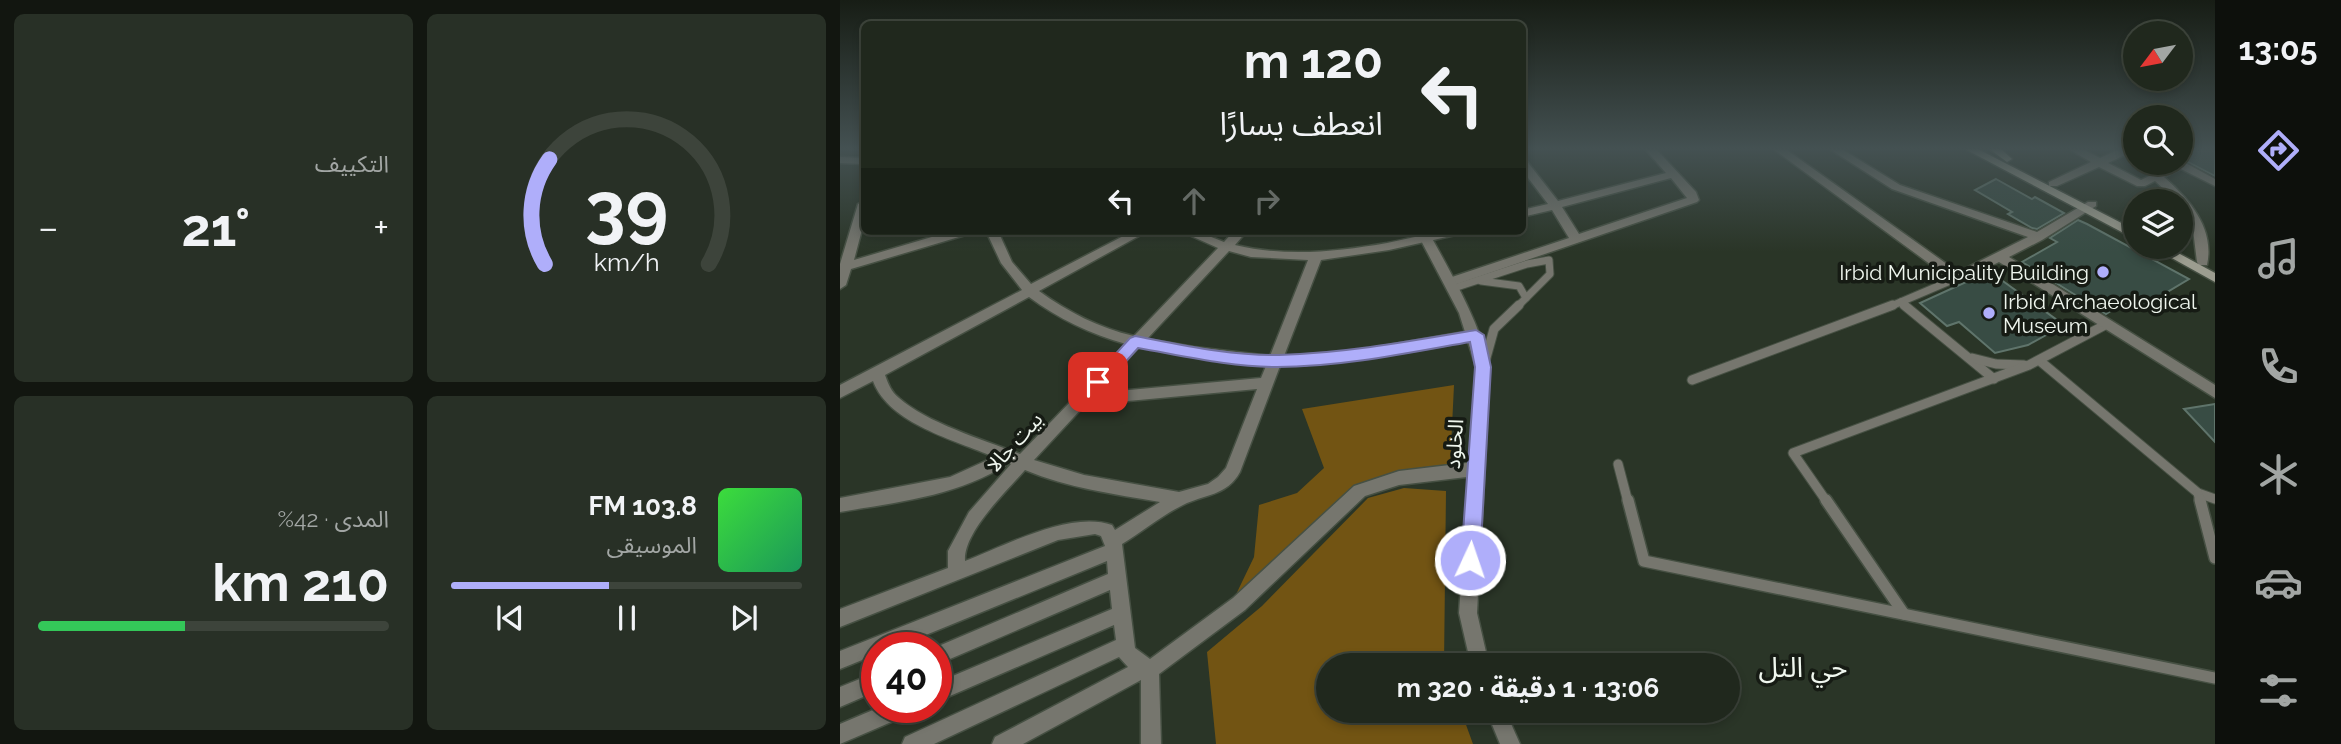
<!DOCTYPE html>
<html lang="ar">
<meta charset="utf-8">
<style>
:root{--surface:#20281d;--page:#283026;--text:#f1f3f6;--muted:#a2a6a4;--line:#3d443b;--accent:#afaefa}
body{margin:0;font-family:Raleway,"Noto Sans Arabic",sans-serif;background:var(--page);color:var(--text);direction:rtl;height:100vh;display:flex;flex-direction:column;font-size:26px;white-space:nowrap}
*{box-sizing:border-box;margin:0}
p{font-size:23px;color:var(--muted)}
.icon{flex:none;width:38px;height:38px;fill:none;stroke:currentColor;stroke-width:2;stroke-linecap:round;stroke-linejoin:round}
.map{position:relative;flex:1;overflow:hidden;direction:ltr}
.side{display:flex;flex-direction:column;gap:14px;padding:14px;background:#121610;width:840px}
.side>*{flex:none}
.top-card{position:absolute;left:21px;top:21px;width:665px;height:214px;border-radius:10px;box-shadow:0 4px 10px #0003,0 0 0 2px var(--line);direction:rtl;background:#20281d;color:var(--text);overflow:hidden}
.needle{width:46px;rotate:238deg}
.tools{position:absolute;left:1283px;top:21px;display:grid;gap:14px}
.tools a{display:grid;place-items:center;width:70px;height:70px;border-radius:50%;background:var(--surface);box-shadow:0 4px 10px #0003,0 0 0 2px var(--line);font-size:35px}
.speed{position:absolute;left:21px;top:632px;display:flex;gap:14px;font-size:35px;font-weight:700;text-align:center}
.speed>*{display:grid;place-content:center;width:91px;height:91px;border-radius:50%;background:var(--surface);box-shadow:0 4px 10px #0003,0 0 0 2px var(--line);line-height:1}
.speed .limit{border:10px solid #d22;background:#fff;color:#111}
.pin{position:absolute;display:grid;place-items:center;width:60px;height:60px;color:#fff;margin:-30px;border-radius:14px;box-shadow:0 4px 10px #0006}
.me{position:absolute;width:77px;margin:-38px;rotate:3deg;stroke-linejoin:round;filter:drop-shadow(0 0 5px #0008)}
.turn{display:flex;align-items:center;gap:24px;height:147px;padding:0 28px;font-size:32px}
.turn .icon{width:91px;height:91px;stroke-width:2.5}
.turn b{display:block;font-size:49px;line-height:60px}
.lanes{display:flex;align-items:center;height:66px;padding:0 28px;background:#0003;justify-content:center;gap:35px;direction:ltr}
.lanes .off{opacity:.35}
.big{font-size:52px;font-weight:700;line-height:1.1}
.side .widget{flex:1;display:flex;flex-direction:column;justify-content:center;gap:10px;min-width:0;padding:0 24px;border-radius:10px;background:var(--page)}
.side .dial{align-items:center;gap:0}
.dial svg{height:182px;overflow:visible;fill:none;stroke:var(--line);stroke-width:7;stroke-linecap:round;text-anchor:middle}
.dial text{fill:var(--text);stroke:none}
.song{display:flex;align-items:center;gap:21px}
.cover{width:84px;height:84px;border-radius:10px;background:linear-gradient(135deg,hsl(120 70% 55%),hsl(150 70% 35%))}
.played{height:7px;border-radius:4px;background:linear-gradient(90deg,var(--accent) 45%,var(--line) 45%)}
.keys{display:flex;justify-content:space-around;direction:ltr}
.heat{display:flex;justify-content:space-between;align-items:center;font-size:38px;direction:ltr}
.charge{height:10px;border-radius:5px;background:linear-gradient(90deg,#34c759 42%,var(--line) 0)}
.side .tiles{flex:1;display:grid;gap:14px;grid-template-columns:repeat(2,1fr)}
.trip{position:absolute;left:476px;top:653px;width:424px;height:70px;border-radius:35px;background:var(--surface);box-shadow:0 4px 10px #0003,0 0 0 2px var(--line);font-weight:700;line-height:70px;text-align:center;direction:rtl}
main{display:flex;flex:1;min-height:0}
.tab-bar{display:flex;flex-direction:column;width:126px;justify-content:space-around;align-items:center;background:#0d100c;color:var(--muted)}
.tab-bar .icon{width:49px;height:49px}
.tab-bar .active{color:var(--accent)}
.tab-bar b{font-size:32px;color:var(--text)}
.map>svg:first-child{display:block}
.green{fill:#725413}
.building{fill:#384c44;stroke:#5f746b;stroke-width:2}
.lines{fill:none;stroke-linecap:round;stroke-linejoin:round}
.service-far2-casing{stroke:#465043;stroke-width:9}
.service-far1-casing{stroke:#465043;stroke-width:11}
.service-casing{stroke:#465043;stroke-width:14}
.minor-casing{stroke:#465043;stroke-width:3}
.tertiary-casing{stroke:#465043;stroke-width:3}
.secondary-casing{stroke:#465043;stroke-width:3}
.service-far2{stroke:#76766e;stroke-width:7}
.service-far1{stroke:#76766e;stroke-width:9}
.service{stroke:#76766e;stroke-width:11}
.minor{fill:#76766e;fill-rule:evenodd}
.tertiary{fill:#76766e;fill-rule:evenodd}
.secondary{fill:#9c9d90;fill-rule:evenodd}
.route{fill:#afaefa;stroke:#7271a2;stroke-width:2}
.poi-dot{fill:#afaefa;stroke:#161b14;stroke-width:2.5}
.labels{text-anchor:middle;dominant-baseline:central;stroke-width:7;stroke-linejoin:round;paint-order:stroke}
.poi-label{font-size:21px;fill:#eff6ee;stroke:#161b14;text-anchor:end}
.street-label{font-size:21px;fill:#eff6ee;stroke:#161b14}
.near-neighbourhood-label{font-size:28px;fill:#eff6ee;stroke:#161b14}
</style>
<main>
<nav class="tab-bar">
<b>13:05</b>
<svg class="icon active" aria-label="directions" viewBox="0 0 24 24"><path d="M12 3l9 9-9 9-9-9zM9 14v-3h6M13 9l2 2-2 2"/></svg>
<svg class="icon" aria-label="music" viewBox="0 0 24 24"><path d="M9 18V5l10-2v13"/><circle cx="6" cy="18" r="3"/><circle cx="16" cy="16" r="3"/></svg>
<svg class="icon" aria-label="phone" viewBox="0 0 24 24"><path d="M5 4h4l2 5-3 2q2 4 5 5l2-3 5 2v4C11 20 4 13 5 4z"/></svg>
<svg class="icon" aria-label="climate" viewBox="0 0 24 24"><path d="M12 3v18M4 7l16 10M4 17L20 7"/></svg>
<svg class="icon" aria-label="car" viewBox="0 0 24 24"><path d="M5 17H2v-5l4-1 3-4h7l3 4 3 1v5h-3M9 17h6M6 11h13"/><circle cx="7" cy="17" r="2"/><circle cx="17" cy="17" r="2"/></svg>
<svg class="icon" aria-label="filters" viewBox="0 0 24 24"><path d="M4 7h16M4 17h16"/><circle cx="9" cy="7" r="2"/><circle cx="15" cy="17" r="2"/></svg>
</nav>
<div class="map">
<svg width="1375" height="744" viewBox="0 0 1375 744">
<rect width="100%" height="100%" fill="#2a3527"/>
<g class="green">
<polygon points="614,385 610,468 520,491 389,609 414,557 419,505 457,493 484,468 462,409"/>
<polygon points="564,488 606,491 604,665 488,665 488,710 621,711 633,744 376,744 367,652 422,606 528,498"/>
</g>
<g class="building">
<polygon points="1349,148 1375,148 1375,176 1340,158 1340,151"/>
<polygon points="1156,179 1192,199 1195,197 1224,213 1197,229 1192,228 1168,214 1172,212 1135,190"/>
<polygon points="1238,220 1247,224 1349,279 1297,310 1283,303 1266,314 1182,262 1217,242 1210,238"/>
<polygon points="1150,271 1160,279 1224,325 1188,345 1155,353 1119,322 1107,326 1080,303"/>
<polygon points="1375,404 1375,442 1344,409"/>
</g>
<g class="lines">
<g class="service-far2-casing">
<g id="service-far2">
<polyline points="641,281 679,286 686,298"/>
<polyline points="614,288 687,264 709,260 710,274 677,307"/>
<polyline points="1061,302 1067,307"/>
<polyline points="1049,307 1117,278"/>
</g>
</g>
<g class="service-far1-casing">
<g id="service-far1">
<polyline points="1064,305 1154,379"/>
<polyline points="1132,358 1156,364 1184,365"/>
<polyline points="1200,361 1358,493 1375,499"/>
<polyline points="644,365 654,329 679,305"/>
<polyline points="852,380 1053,305"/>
<polyline points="778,464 788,502"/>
<polyline points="1358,493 1360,502"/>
<polyline points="987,502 953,453 1189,365 1267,324"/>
</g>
</g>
<g class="service-casing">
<g id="service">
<polyline points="788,500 804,561 1375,678"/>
<polyline points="986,500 1064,614"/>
<polyline points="1360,500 1375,558"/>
</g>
</g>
<g class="minor-casing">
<g id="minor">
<path d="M804,148H815L856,192L859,200L857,202L614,285H606L604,282L606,279L729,238L712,210L682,217V210L708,204L682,170V159L686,160L718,201L826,173ZM831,178L847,198L739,234L722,207Z"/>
<polygon points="932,148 944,148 1118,272 1188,237 1052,189 988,148 1000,148 1060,185 1197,232 1248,202 1256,202 1256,206 1202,240 1169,257 1375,385 1375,398 1159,262 1121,281 1113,281"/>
<path d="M1227,148H1240L1260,158L1282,148H1295V150L1268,163L1301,180L1334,164L1333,163H1340V160L1375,179V186L1341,169L1324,177C1349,199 1375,228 1367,265H1359L1357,262L1352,222L1340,201H1337L1315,181L1305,186H1297L1259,167L1217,186H1209V182L1251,162Z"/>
<polygon points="0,157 24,158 24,164 0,163"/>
<polygon points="24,201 24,222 14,260 112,231 131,231 129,234 11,269 6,285 0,289 0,264 18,204"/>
<path d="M146,231H158L172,262L191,284L293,231H308L199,291C228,312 259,328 294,336L378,248L340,231H356L384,242L394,231H407L395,245C445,257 496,252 547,243C572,238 596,231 622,231L620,234L549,250L481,260L444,356L514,351L636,330L643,335L636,340C571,352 507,364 440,366L400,472C387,496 365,494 343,505C322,515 302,532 282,544L295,648L310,659L393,598L514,486L559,471L635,462L640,464L643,469L640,474L635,476L559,485L525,496L405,610L319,674L321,744H301V680L183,744H152L155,737L288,667L279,657L94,744H62L65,737L276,640L274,625L96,702V683L272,609L270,590L96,665V648H94L268,574L267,561L54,648H37V654L0,669V651L265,546L261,536L255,534L218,540L0,627V609L108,568V551L129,512L171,464L169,463C119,496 58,502 0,512V498L110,477L154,457C115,440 49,424 33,381L0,398V385L182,290L161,263ZM389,251L411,257L468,260L430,356L354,347L307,339ZM189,297C219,319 250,334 286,344L180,454C144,440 87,423 59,398C51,392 48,383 45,375ZM299,347L354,357L426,366L421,378L256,393ZM417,389L386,468L378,477L368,484L339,492L244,475L194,460L245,405ZM185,470C228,488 274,494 320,502L275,530L272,525C230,510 165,546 125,561C123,532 167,491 185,470Z"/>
<polygon points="37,672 37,691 0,707 0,687"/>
<polygon points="40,707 73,707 70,714 0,744 0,724"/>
</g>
</g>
<g class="tertiary-casing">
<g id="tertiary">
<path d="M576,231H588C612,275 637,317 650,367L637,613L649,665H631L619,613L636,367L619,313Z"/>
<polygon points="646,710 665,710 680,744 660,744"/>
</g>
</g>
<g class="secondary-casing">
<g id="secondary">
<polygon points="1123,148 1136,148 1295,230 1295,239"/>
<polygon points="1148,148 1160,148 1172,159 1167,162"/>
<polygon points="1312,247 1327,247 1375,273 1375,282"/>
</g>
</g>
<use href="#service-far2" class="service-far2"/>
<use href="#service-far1" class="service-far1"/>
<use href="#service" class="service"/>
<use href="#minor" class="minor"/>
<use href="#tertiary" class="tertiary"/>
<use href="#secondary" class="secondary"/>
</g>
<linearGradient id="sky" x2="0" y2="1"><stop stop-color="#171d15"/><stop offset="0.59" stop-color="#445152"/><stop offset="1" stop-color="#445152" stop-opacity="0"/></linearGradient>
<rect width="1375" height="252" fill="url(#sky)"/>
<path class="route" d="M636,330L644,335L651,367L640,560L637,566L630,569L623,566L621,560L635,367L630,342C568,353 501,367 437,367C391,367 344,356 298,348L263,387L258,389L250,382L290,338L295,336C342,345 391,356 439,355C505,353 571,341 636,330Z"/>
<g class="poi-dot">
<circle cx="1263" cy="272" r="7"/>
<circle cx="1149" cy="313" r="7"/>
</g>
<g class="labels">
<g class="poi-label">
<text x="1249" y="272">Irbid Municipality Building</text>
<text x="1163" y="301" text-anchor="start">Irbid Archaeological<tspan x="1163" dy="24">Museum</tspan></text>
</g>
<g class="street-label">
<text transform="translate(174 442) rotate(-48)">بيت جالا</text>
<text transform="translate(614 444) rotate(-86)">الخلود</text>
</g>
<g class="near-neighbourhood-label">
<text x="963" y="667">حي التل</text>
</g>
</g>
</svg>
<div class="tools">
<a><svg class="needle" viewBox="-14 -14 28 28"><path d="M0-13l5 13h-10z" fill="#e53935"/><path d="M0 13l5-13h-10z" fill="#a2a6a4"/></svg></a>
<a><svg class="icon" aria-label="search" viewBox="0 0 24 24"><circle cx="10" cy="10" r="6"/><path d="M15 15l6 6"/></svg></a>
<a><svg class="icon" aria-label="layers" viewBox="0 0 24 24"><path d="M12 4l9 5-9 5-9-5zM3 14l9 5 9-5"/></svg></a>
</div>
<div class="speed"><div class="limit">40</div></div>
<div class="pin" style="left:258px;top:382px;background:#d93025"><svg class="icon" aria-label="arrive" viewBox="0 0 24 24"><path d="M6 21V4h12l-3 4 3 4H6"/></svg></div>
<svg class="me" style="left:630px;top:560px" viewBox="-20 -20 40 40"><circle r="17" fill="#afaefa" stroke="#fff" stroke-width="3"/><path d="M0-11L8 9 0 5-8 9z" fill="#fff"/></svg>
<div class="trip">13:06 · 1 دقيقة · 320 m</div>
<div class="top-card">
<div class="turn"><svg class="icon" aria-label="left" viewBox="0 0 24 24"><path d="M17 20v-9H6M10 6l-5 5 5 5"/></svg><div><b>120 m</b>انعطف يسارًا</div></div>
<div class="lanes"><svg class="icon" aria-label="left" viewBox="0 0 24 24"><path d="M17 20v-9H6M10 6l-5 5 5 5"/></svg><svg class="icon off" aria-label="ahead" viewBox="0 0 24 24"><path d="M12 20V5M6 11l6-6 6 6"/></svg><svg class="icon off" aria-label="right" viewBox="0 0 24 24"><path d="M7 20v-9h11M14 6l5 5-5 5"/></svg></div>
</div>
</div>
<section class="side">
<div class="tiles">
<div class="widget dial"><svg viewBox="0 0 100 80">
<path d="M14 69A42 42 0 1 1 86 69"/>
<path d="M14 69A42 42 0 0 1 16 23" stroke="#afaefa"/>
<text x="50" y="56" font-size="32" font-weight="700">39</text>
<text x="50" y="72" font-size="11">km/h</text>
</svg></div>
<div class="widget"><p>التكييف</p>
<div class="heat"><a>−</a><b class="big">21°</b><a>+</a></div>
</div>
<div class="widget">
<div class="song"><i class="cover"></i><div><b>103.8 FM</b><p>الموسيقى</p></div></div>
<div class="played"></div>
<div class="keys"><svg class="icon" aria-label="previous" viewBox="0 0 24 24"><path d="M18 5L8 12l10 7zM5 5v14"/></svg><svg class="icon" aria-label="pause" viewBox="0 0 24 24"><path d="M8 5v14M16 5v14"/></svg><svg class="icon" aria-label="next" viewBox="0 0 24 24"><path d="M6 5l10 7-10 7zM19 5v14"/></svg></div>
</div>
<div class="widget"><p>المدى · 42%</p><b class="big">210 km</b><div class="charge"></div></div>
</div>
</section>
</main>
